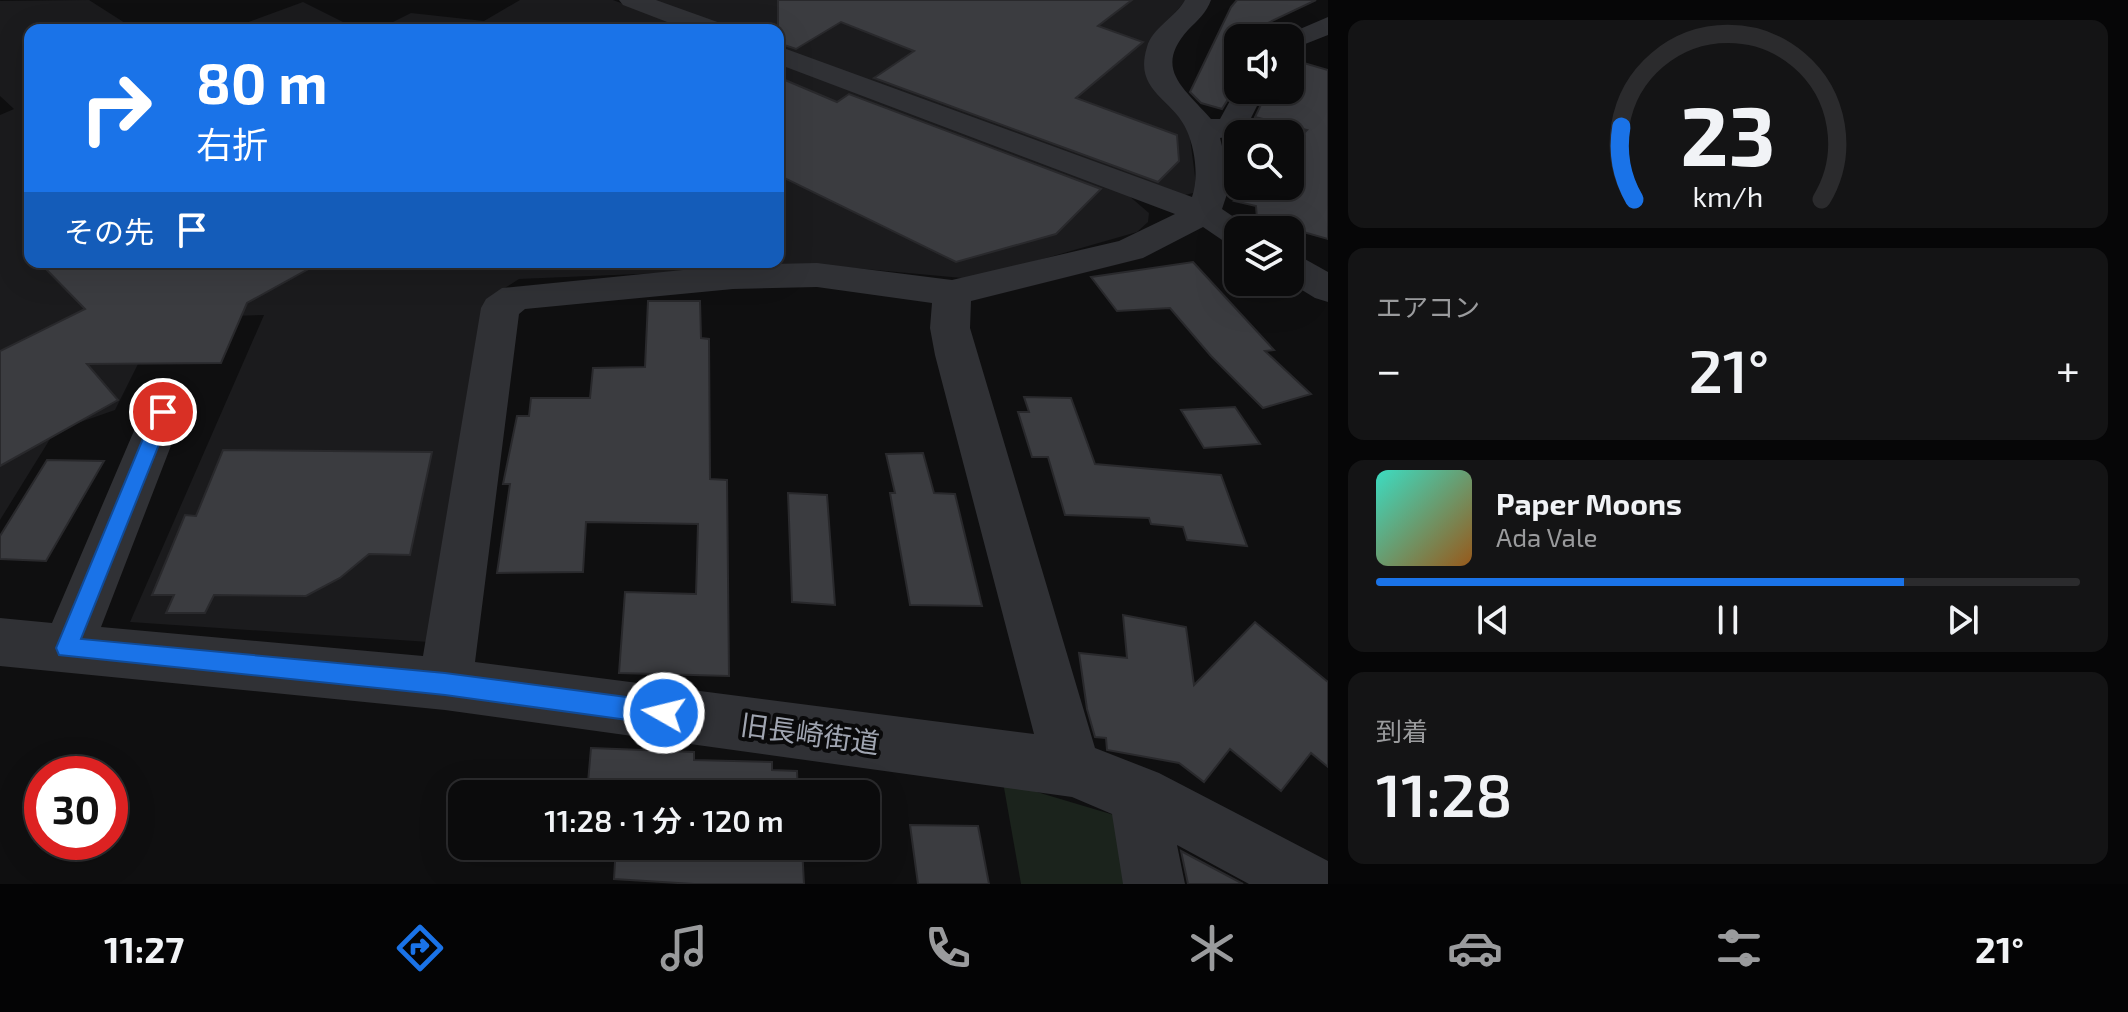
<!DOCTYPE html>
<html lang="ja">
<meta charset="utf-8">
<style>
:root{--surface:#0b0b0c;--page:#141415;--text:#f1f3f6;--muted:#9a9b9d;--line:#2b2b2d;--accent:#1a73e8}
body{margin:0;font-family:"Exo 2","Noto Sans JP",sans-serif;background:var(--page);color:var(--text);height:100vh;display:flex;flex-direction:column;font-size:30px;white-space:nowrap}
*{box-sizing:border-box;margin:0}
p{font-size:26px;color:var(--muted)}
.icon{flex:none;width:44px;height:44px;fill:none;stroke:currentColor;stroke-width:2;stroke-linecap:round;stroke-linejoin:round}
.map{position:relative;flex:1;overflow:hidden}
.panel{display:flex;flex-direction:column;gap:20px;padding:20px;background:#060607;width:800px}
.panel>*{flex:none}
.guide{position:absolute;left:24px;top:24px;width:760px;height:244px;border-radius:16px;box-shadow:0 8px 32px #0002,0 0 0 2px var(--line);background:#1a73e8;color:#fff;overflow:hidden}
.fabs{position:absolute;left:1224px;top:24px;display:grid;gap:16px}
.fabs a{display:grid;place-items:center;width:80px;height:80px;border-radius:16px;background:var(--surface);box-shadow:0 8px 32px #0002,0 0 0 2px var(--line);font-size:40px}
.speed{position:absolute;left:24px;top:756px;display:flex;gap:16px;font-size:40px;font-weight:700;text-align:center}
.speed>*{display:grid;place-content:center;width:104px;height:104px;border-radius:50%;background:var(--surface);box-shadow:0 8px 32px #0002,0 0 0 2px var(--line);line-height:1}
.speed .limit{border:12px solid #d22;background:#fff;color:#111}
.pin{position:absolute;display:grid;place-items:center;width:68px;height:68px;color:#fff;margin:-34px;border:4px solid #fff;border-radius:50%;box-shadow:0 2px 8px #0007}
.me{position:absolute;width:88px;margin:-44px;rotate:278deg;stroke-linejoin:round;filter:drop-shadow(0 0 6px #0008)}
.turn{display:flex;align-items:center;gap:28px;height:168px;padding:0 40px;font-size:36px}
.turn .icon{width:104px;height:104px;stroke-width:2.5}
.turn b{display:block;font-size:56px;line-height:68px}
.then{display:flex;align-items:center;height:76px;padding:0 40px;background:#0003;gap:16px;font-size:30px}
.big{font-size:60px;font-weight:600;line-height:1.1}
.panel .widget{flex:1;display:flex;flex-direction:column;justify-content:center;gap:12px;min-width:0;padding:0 28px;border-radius:16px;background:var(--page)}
.panel .dial{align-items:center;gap:0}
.dial svg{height:208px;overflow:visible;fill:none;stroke:var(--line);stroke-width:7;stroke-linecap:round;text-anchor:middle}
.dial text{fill:var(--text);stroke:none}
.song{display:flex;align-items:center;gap:24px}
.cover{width:96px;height:96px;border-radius:12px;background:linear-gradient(135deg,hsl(170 70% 55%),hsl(30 70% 35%))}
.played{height:8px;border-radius:4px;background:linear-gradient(90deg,var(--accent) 75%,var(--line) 75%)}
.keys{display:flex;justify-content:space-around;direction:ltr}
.heat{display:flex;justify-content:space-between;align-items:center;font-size:44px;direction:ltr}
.trip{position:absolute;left:448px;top:780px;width:432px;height:80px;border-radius:16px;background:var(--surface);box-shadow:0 8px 32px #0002,0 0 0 2px var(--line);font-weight:600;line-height:80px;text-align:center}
.tabs{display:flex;height:128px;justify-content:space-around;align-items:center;background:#040405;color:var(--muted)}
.tabs .icon{width:56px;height:56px}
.tabs .active{color:var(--accent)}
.tabs b{font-size:36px;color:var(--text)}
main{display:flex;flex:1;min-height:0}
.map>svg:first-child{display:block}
.built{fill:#1b1b1d}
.green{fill:#1b231c}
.building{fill:#3b3c40;stroke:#29292c;stroke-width:2}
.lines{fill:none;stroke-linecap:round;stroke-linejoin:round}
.minor{fill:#303135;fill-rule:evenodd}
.route{fill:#1a73e8;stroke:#114b97;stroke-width:2}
.labels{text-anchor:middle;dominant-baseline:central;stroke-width:8;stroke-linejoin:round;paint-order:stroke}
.near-street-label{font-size:28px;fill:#a0a5b1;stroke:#0a0a0b}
</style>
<main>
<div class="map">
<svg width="1328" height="884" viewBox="0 0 1328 884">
<rect width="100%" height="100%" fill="#0f0f10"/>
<g class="built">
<polygon points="89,0 136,30 30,30 30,262 778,262 778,62 1128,195 1149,213 1148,222 1137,232 973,279 832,266 519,279 492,296 429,642 130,622 264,315 161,318 115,410 55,431 0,520 0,115 14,109 0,96 0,1"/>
<polygon points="520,0 613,0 692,30 377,30 411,13 484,21"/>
<polygon points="652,0 1186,0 1156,35 1173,109 1189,130 1197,192 1181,196 778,47 778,30 732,30"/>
<polygon points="303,2 359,30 227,30"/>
</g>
<polygon class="green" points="1003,782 1114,815 1129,884 1021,884"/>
<g class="building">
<polygon points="778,0 1132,0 1098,26 1143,42 1076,98 1177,135 1179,161 1158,182 874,78 914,51 841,22 796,49 778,43"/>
<polygon points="1237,0 1316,0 1228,42 1238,45 1238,83 1222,109 1201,103 1190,92 1231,7"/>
<polygon points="1290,59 1328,70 1328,239 1257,219 1256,206 1234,201 1249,186 1290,186 1290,146 1307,130 1255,117 1268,90 1290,90"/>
<polygon points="778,77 837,102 849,94 1101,189 1056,234 956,262 778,175"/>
<polygon points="39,262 321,262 247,303 221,363 87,364 118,400 0,466 0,351 85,309"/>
<polygon points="1193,262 1274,350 1265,351 1311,394 1263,408 1211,356 1170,308 1117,311 1091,277"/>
<polygon points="648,301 700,301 701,338 709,339 710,479 727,480 729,676 619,673 625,592 696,594 698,524 586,522 583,572 497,573 510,484 503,484 517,416 529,416 531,398 590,398 593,368 645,367"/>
<polygon points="1024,397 1071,398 1095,464 1221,475 1247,546 1187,540 1183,527 1151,524 1149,518 1065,515 1048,457 1032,457 1018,412 1029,412"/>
<polygon points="1235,407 1260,444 1204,448 1181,410"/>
<polygon points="223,450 432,452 410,555 369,554 340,578 306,596 214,595 205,613 166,613 174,595 152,595 185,515 196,516"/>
<polygon points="923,453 934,493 955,494 982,606 910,605 890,493 895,493 886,454"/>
<polygon points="47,460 104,461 46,561 0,559 0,536"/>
<polygon points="788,493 827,495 835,605 792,602"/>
<polygon points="1123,615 1186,627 1194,685 1255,622 1328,682 1328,767 1311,753 1281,791 1230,749 1204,782 1179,763 1107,750 1106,738 1095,737 1087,709 1079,653 1127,658"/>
<polygon points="591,748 694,752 694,760 772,762 772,770 797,771 798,794 587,794"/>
<polygon points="910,825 978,826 989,884 918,884"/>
<polygon points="616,846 802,846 804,884 694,884 614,879"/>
<polygon points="1181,851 1243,884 1188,884"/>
</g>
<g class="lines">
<g class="minor">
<polygon points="619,0 656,0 723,24 727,30 688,30 623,5"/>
<path d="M1185,0H1211C1207,12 1197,21 1188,30C1153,69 1184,88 1211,119H1220L1238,86V90H1265L1243,134L1220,138L1231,182L1222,209L1253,230H1238V245L1225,242L1203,227L1143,258L971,301L970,328L1095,748L1159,773L1328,861V884H1249L1177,845L1185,884H1123L1112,814L1072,797L445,710L0,666V618L52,623L142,412L148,401L163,396L178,401L184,412L101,627L423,656L481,308L486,299L502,288L733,265L817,263L952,280L1119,241L1175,214L778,64V46L1192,197C1199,178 1195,149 1187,131C1173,98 1133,92 1147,47C1152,28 1176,17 1185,0ZM817,287L932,303L930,328L935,355L1034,734L475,662L519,314L525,309L733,289Z"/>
<polygon points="1328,17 1328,35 1290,50 1290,38 1279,38"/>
<polygon points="1290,254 1303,258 1328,272 1328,302 1315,298 1289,282"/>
</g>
</g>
<polygon class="route" points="163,406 172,412 81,639 445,673 664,702 672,706 676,713 672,721 664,725 445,695 59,655 56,648 154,412"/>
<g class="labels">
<g class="near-street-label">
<text transform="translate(810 733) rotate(8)">旧長崎街道</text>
</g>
</g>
</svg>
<div class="fabs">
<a><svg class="icon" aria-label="sound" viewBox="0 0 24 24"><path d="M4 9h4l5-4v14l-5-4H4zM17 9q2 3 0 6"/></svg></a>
<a><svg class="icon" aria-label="search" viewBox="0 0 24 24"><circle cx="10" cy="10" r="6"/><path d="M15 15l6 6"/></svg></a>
<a><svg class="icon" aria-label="layers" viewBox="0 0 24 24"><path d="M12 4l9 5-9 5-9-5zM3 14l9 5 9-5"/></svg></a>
</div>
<div class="speed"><div class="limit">30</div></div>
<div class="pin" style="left:163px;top:412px;background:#d93025"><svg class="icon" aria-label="arrive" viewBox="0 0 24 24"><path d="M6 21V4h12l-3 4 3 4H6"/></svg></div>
<svg class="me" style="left:664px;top:713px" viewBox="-20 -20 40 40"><circle r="17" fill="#1a73e8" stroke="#fff" stroke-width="3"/><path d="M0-11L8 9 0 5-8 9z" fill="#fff"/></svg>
<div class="trip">11:28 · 1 分 · 120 m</div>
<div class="guide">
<div class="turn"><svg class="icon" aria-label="right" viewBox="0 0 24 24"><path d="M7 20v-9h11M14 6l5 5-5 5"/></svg><div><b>80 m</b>右折</div></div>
<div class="then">その先<svg class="icon" aria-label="arrive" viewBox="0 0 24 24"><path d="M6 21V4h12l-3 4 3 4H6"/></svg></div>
</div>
</div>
<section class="panel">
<div class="widget dial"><svg viewBox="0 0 100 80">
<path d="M14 69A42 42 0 1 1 86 69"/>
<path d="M14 69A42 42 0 0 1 9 41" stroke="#1a73e8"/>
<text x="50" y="56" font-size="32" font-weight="700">23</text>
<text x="50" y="72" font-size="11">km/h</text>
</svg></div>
<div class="widget"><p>エアコン</p>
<div class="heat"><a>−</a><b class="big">21°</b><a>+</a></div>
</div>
<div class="widget">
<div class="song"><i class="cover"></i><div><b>Paper Moons</b><p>Ada Vale</p></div></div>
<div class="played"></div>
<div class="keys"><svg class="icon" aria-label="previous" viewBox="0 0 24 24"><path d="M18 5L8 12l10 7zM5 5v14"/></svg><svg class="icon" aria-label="pause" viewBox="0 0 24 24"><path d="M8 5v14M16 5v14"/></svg><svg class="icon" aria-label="next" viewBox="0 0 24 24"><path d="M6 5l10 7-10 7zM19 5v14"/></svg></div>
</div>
<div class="widget"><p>到着</p><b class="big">11:28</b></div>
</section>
</main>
<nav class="tabs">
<b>11:27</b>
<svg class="icon active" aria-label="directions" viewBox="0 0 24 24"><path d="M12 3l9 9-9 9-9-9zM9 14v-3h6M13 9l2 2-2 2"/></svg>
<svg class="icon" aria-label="music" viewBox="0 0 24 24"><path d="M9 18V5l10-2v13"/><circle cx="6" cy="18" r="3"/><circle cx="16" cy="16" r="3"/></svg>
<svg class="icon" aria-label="phone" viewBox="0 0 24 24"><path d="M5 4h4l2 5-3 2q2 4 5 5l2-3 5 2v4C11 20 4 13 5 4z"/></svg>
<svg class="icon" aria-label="climate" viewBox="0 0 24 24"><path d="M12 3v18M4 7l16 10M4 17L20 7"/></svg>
<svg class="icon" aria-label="car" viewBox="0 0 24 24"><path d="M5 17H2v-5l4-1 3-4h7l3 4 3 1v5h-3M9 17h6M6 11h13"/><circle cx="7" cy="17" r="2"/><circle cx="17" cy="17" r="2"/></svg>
<svg class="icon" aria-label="filters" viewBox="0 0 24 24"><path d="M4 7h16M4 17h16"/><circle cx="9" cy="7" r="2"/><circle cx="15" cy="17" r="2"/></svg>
<b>21°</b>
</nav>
